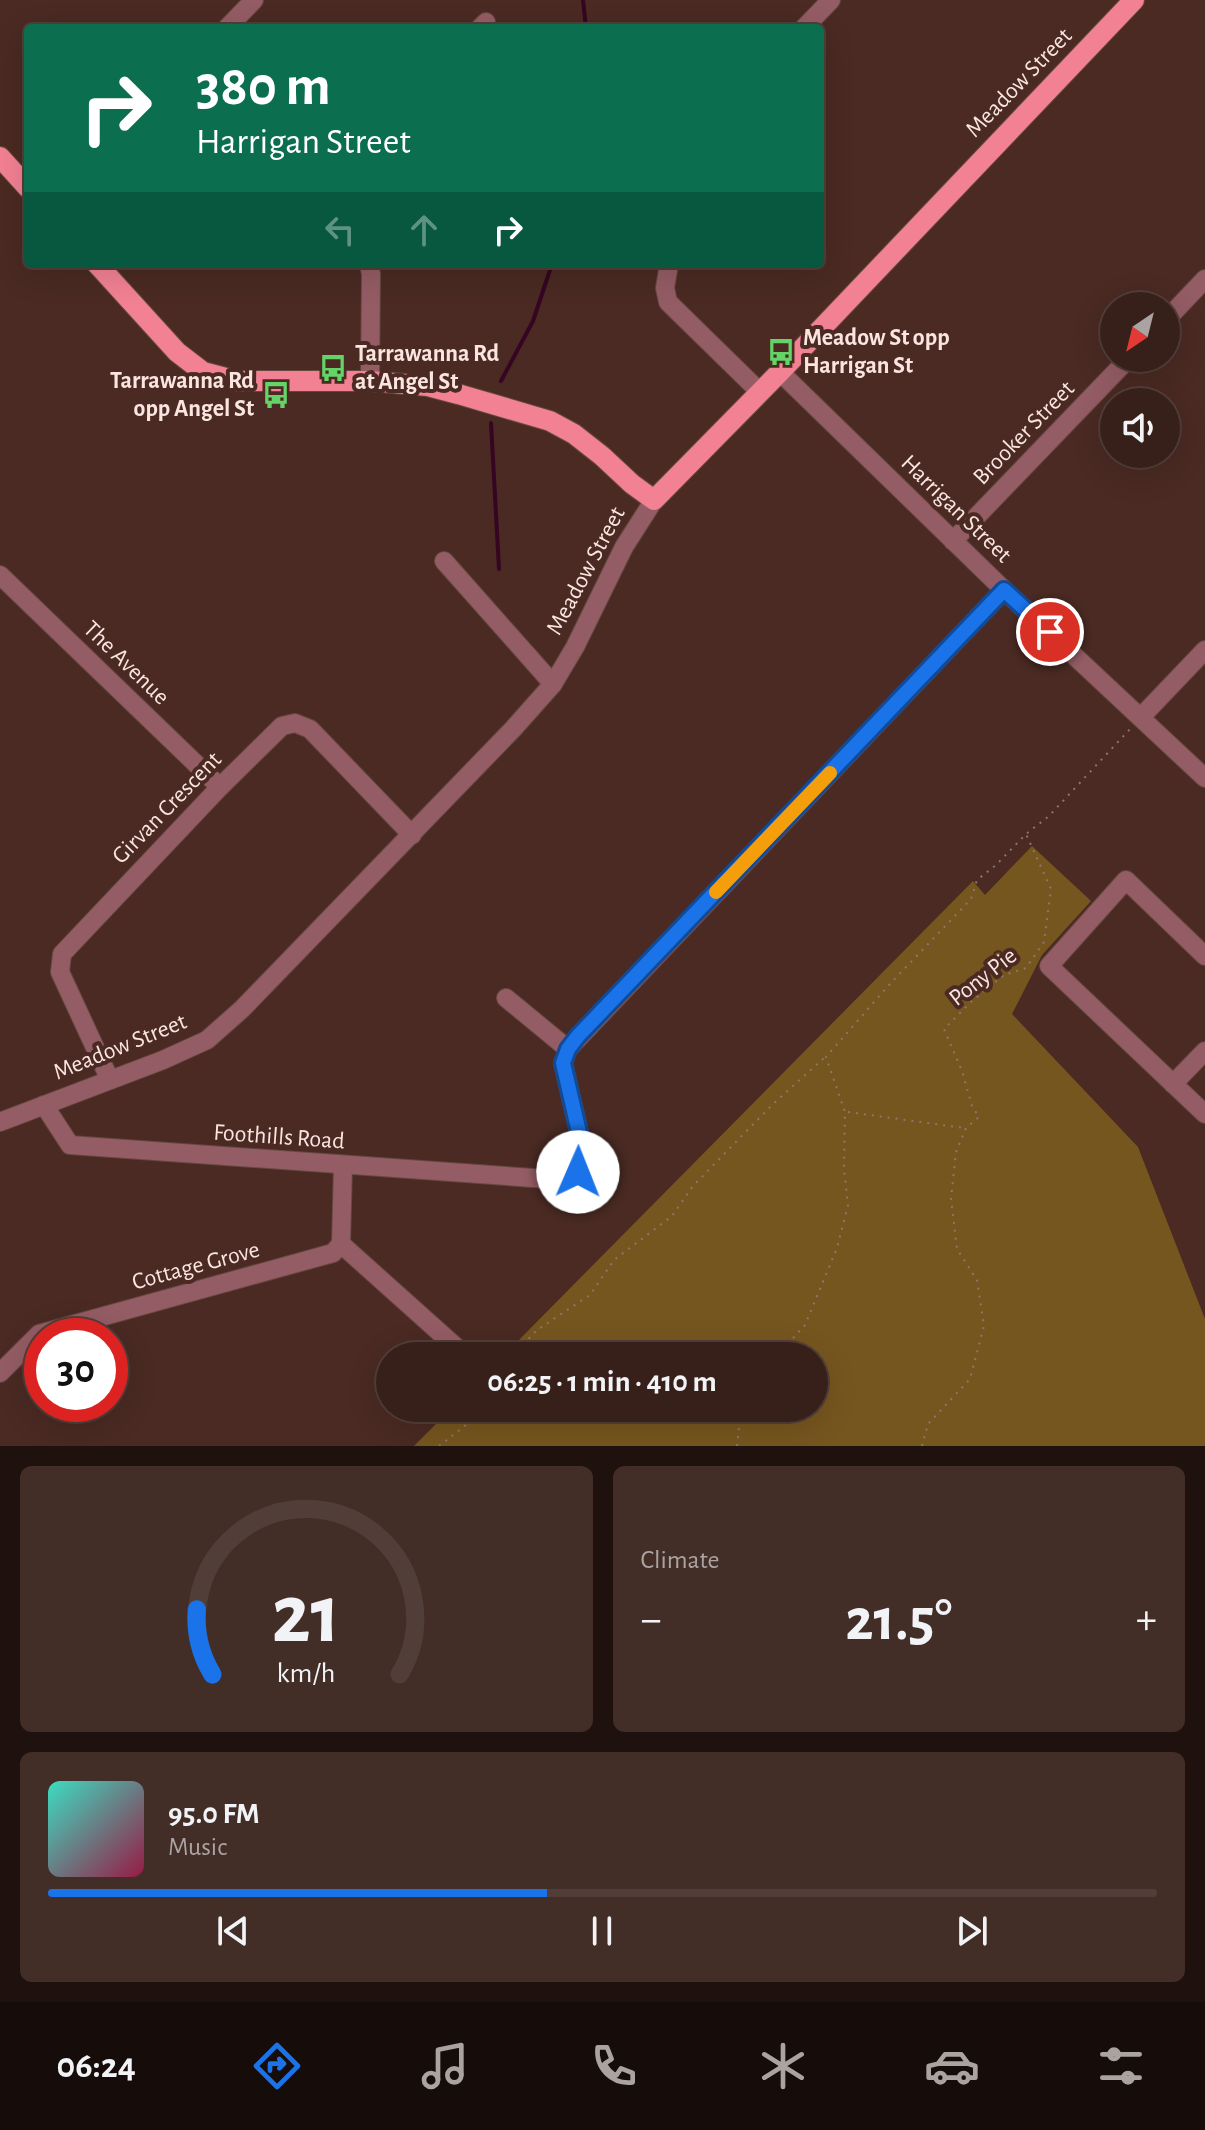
<!DOCTYPE html>
<meta charset="utf-8">
<style>
:root{--surface:#38201a;--page:#432d27;--text:#f1f3f6;--muted:#aba3a2;--line:#523e39;--accent:#1a73e8}
body{margin:0;font-family:"Alegreya Sans",sans-serif;background:var(--page);color:var(--text);height:100vh;display:flex;flex-direction:column;font-size:30px;white-space:nowrap}
*{box-sizing:border-box;margin:0}
p{font-size:26px;color:var(--muted)}
.icon{flex:none;width:44px;height:44px;fill:none;stroke:currentColor;stroke-width:2;stroke-linecap:round;stroke-linejoin:round}
.map{position:relative;height:1446px;overflow:hidden}
.sheet{display:flex;flex-direction:column;gap:20px;padding:20px;background:#1f120e;flex:1}
.sheet>*{flex:none}
.banner{position:absolute;left:24px;top:24px;width:800px;height:244px;border-radius:8px;box-shadow:0 8px 32px #0002,0 0 0 2px var(--line);background:#0b6e4f;color:#fff;overflow:hidden}
.needle{width:52px;rotate:215deg}
.fabs{position:absolute;left:1100px;top:292px;display:grid;gap:16px}
.fabs a{display:grid;place-items:center;width:80px;height:80px;border-radius:50%;background:var(--surface);box-shadow:0 8px 32px #0002,0 0 0 2px var(--line);font-size:40px}
.speed{position:absolute;left:24px;top:1318px;display:flex;gap:16px;font-size:40px;font-weight:700;text-align:center}
.speed>*{display:grid;place-content:center;width:104px;height:104px;border-radius:50%;background:var(--surface);box-shadow:0 8px 32px #0002,0 0 0 2px var(--line);line-height:1}
.speed .limit{border:12px solid #d22;background:#fff;color:#111}
.pin{position:absolute;display:grid;place-items:center;width:68px;height:68px;color:#fff;margin:-34px;border:4px solid #fff;border-radius:50%;box-shadow:0 2px 8px #0007}
.me{position:absolute;width:88px;margin:-44px;rotate:1deg;stroke-linejoin:round;filter:drop-shadow(0 0 6px #0008)}
.turn{display:flex;align-items:center;gap:28px;height:168px;padding:0 40px;font-size:36px}
.turn .icon{width:104px;height:104px;stroke-width:2.5}
.turn b{display:block;font-size:56px;line-height:68px}
.lanes{display:flex;align-items:center;height:76px;padding:0 40px;background:#0003;justify-content:center;gap:40px;direction:ltr}
.lanes .off{opacity:.35}
.big{font-size:60px;font-weight:700;line-height:1.1}
.sheet .tile{flex:1;display:flex;flex-direction:column;justify-content:center;gap:12px;min-width:0;padding:0 28px;border-radius:12px;background:var(--page)}
.sheet .dial{align-items:center;gap:0}
.dial svg{height:208px;overflow:visible;fill:none;stroke:var(--line);stroke-width:7;stroke-linecap:round;text-anchor:middle}
.dial text{fill:var(--text);stroke:none}
.song{display:flex;align-items:center;gap:24px}
.cover{width:96px;height:96px;border-radius:12px;background:linear-gradient(135deg,hsl(170 70% 55%),hsl(340 70% 35%))}
.played{height:8px;border-radius:4px;background:linear-gradient(90deg,var(--accent) 45%,var(--line) 45%)}
.keys{display:flex;justify-content:space-around;direction:ltr}
.heat{display:flex;justify-content:space-between;align-items:center;font-size:44px;direction:ltr}
.sheet .tiles{flex:1;display:grid;gap:20px;grid-template-columns:1fr 1fr}
.tile:last-child{grid-column:span 2}
.trip{position:absolute;left:376px;top:1342px;width:452px;height:80px;border-radius:40px;background:var(--surface);box-shadow:0 8px 32px #0002,0 0 0 2px var(--line);font-weight:700;line-height:80px;text-align:center}
.menu{display:flex;height:128px;justify-content:space-around;align-items:center;background:#160d0a;color:var(--muted)}
.menu .icon{width:56px;height:56px}
.menu .current{color:var(--accent)}
.menu b{font-size:36px;color:var(--text)}
.map>svg:first-child{display:block}
.forest{fill:#76561f}
.lines{fill:none;stroke-linecap:round;stroke-linejoin:round}
.stream{stroke:#350522;stroke-width:4}
.minor-casing{stroke:#664841;stroke-width:20}
.major-casing{stroke:#664841;stroke-width:22}
.path{stroke:#90746e;stroke-width:2;stroke-dasharray:2 6;stroke-linecap:butt}
.minor{stroke:#945c64;stroke-width:18}
.major{stroke:#f18193;stroke-width:20}
.route-casing{stroke:#114b97;stroke-width:20}
.route{stroke:#1a73e8;stroke-width:14}
.slow{stroke:#f59e0b;stroke-width:14}
.labels{text-anchor:middle;dominant-baseline:central;stroke-width:8;stroke-linejoin:round;paint-order:stroke}
.street-label{font-size:24px;fill:#fbe5e0;stroke:#4a2a23}
.poi-label{font-size:24px;font-weight:bold;fill:#fbe5e0;stroke:#4a2a23;text-anchor:start}
</style>
<div class="map">
<svg width="1205" height="1446" viewBox="0 0 1205 1446">
<rect width="100%" height="100%" fill="#4a2a23"/>
<polygon class="forest" points="1032,846 1091,901 1042,955 1012,1014 1138,1147 1205,1319 1205,1446 414,1446 452,1408 814,1408 814,1356 503,1356 973,881 985,895"/>
<g class="lines">
<g class="stream">
<polyline points="583,0 586,28"/>
<polyline points="501,381 533,321 552,264"/>
<polyline points="491,423 499,569"/>
</g>
<g class="minor-casing">
<g id="minor">
<polyline points="227,28 254,0"/>
<polyline points="480,28 486,22"/>
<polyline points="804,28 831,0"/>
<polyline points="369,264 371,274 370,381"/>
<polyline points="669,264 665,288 668,302 760,392"/>
<polyline points="1166,320 1205,279"/>
<polyline points="780,372 1004,590 1205,778"/>
<polyline points="953,541 1129,358"/>
<polyline points="444,561 553,684"/>
<polyline points="0,575 220,787"/>
<polyline points="1141,717 1205,650"/>
<polyline points="1205,956 1126,880 1049,966 1205,1114"/>
<polyline points="506,998 568,1049"/>
<polyline points="110,1080 60,972 62,954 220,787 282,726 295,723 310,729 412,835"/>
<polyline points="1173,1084 1205,1051"/>
<polyline points="44,1105 70,1145 562,1180 578,1172 584,1154 563,1063 568,1049 1004,590"/>
<polyline points="0,1122 163,1060 207,1040 242,1009 513,729 553,684 575,647 624,547 654,500"/>
<polyline points="341,1244 466,1356"/>
<polyline points="0,1373 39,1334 333,1253 341,1244 343,1166"/>
</g>
</g>
<g class="major-casing">
<g id="major">
<polyline points="0,157 28,188"/>
<polyline points="97,264 177,352 203,372 237,381 370,381 428,386 458,394 550,421 574,434 602,456 632,484 654,500 780,372 1134,0"/>
</g>
</g>
<g class="path">
<polyline points="848,1112 964,1128"/>
<polyline points="512,1356 537,1330 590,1295 614,1260 672,1216 693,1186 772,1105 825,1057"/>
<polyline points="777,1356 805,1325 837,1248 848,1205 844,1169 845,1112 826,1057 888,986 971,899 977,880 996,865 1026,834 1049,816 1130,729"/>
<polyline points="439,1446 488,1408"/>
<polyline points="737,1446 741,1408"/>
<polyline points="922,1446 928,1424 970,1379 984,1326 977,1280 957,1249 951,1199 956,1152 966,1128 979,1117 972,1106 962,1071 944,1029 973,1000 1004,975 1026,968 1044,942 1051,889 1026,834"/>
</g>
<use href="#minor" class="minor"/>
<use href="#major" class="major"/>
</g>
<g class="lines">
<g class="route-casing">
<polyline id="route" points="578,1172 584,1154 563,1063 568,1049 578,1036 1004,590 1050,632"/>
</g>
<use href="#route" class="route"/>
<polyline class="slow" points="716,892 830,773"/>
</g>
<defs>
<g id="bus-bare" transform="scale(2.16)"><path d="M-5-6H5V4H4V6H2V4H-2V6H-4V4H-5ZM-3.5-4V0h7V-4ZM-3.5 1.2v1.5H-2V1.2ZM2 1.2v1.5H3.5V1.2Z" fill="#64d468" stroke="#4a2a23" stroke-width="2.5" paint-order="stroke"/></g>
</defs>
<g fill-rule="evenodd">
<use href="#bus-bare" x="781" y="352"/>
<use href="#bus-bare" x="333" y="368"/>
<use href="#bus-bare" x="276" y="395"/>
</g>
<g class="labels">
<g class="street-label">
<text transform="translate(1019 83) rotate(-46)">Meadow Street</text>
<text transform="translate(1024 433) rotate(-46)">Brooker Street</text>
<text transform="translate(956 509) rotate(44)">Harrigan Street</text>
<text transform="translate(586 571) rotate(-62)">Meadow Street</text>
<text transform="translate(126 663) rotate(44)">The Avenue</text>
<text transform="translate(167 808) rotate(-46)">Girvan Crescent</text>
<text transform="translate(983 977) rotate(-38)">Pony Pie</text>
<text transform="translate(120 1047) rotate(-22)">Meadow Street</text>
<text transform="translate(279 1137) rotate(4)">Foothills Road</text>
<text transform="translate(196 1266) rotate(-15)">Cottage Grove</text>
</g>
<g class="poi-label">
<text x="803" y="338">Meadow St opp<tspan x="803" dy="28">Harrigan St</tspan></text>
<text x="355" y="354">Tarrawanna Rd<tspan x="355" dy="28">at Angel St</tspan></text>
<text x="254" y="381" text-anchor="end">Tarrawanna Rd<tspan x="254" dy="28">opp Angel St</tspan></text>
</g>
</g>
</svg>
<div class="fabs">
<a><svg class="needle" viewBox="-14 -14 28 28"><path d="M0-13l5 13h-10z" fill="#e53935"/><path d="M0 13l5-13h-10z" fill="#aba3a2"/></svg></a>
<a><svg class="icon" aria-label="sound" viewBox="0 0 24 24"><path d="M4 9h4l5-4v14l-5-4H4zM17 9q2 3 0 6"/></svg></a>
</div>
<div class="speed"><div class="limit">30</div></div>
<div class="pin" style="left:1050px;top:632px;background:#d93025"><svg class="icon" aria-label="arrive" viewBox="0 0 24 24"><path d="M6 21V4h12l-3 4 3 4H6"/></svg></div>
<svg class="me" style="left:578px;top:1172px" viewBox="-20 -20 40 40"><circle r="19" fill="#fff"/><path d="M0-13L10 11 0 6-10 11z" fill="#1a73e8"/></svg>
<div class="trip">06:25 · 1 min · 410 m</div>
<div class="banner">
<div class="turn"><svg class="icon" aria-label="right" viewBox="0 0 24 24"><path d="M7 20v-9h11M14 6l5 5-5 5"/></svg><div><b>380 m</b>Harrigan Street</div></div>
<div class="lanes"><svg class="icon off" aria-label="left" viewBox="0 0 24 24"><path d="M17 20v-9H6M10 6l-5 5 5 5"/></svg><svg class="icon off" aria-label="ahead" viewBox="0 0 24 24"><path d="M12 20V5M6 11l6-6 6 6"/></svg><svg class="icon" aria-label="right" viewBox="0 0 24 24"><path d="M7 20v-9h11M14 6l5 5-5 5"/></svg></div>
</div>
</div>
<section class="sheet">
<div class="tiles">
<div class="tile dial"><svg viewBox="0 0 100 80">
<path d="M14 69A42 42 0 1 1 86 69"/>
<path d="M14 69A42 42 0 0 1 8 44" stroke="#1a73e8"/>
<text x="50" y="56" font-size="32" font-weight="700">21</text>
<text x="50" y="72" font-size="11">km/h</text>
</svg></div>
<div class="tile"><p>Climate</p>
<div class="heat"><a>−</a><b class="big">21.5°</b><a>+</a></div>
</div>
<div class="tile">
<div class="song"><i class="cover"></i><div><b>95.0 FM</b><p>Music</p></div></div>
<div class="played"></div>
<div class="keys"><svg class="icon" aria-label="previous" viewBox="0 0 24 24"><path d="M18 5L8 12l10 7zM5 5v14"/></svg><svg class="icon" aria-label="pause" viewBox="0 0 24 24"><path d="M8 5v14M16 5v14"/></svg><svg class="icon" aria-label="next" viewBox="0 0 24 24"><path d="M6 5l10 7-10 7zM19 5v14"/></svg></div>
</div>
</div>
</section>
<nav class="menu">
<b>06:24</b>
<svg class="icon current" aria-label="directions" viewBox="0 0 24 24"><path d="M12 3l9 9-9 9-9-9zM9 14v-3h6M13 9l2 2-2 2"/></svg>
<svg class="icon" aria-label="music" viewBox="0 0 24 24"><path d="M9 18V5l10-2v13"/><circle cx="6" cy="18" r="3"/><circle cx="16" cy="16" r="3"/></svg>
<svg class="icon" aria-label="phone" viewBox="0 0 24 24"><path d="M5 4h4l2 5-3 2q2 4 5 5l2-3 5 2v4C11 20 4 13 5 4z"/></svg>
<svg class="icon" aria-label="climate" viewBox="0 0 24 24"><path d="M12 3v18M4 7l16 10M4 17L20 7"/></svg>
<svg class="icon" aria-label="car" viewBox="0 0 24 24"><path d="M5 17H2v-5l4-1 3-4h7l3 4 3 1v5h-3M9 17h6M6 11h13"/><circle cx="7" cy="17" r="2"/><circle cx="17" cy="17" r="2"/></svg>
<svg class="icon" aria-label="filters" viewBox="0 0 24 24"><path d="M4 7h16M4 17h16"/><circle cx="9" cy="7" r="2"/><circle cx="15" cy="17" r="2"/></svg>
</nav>
